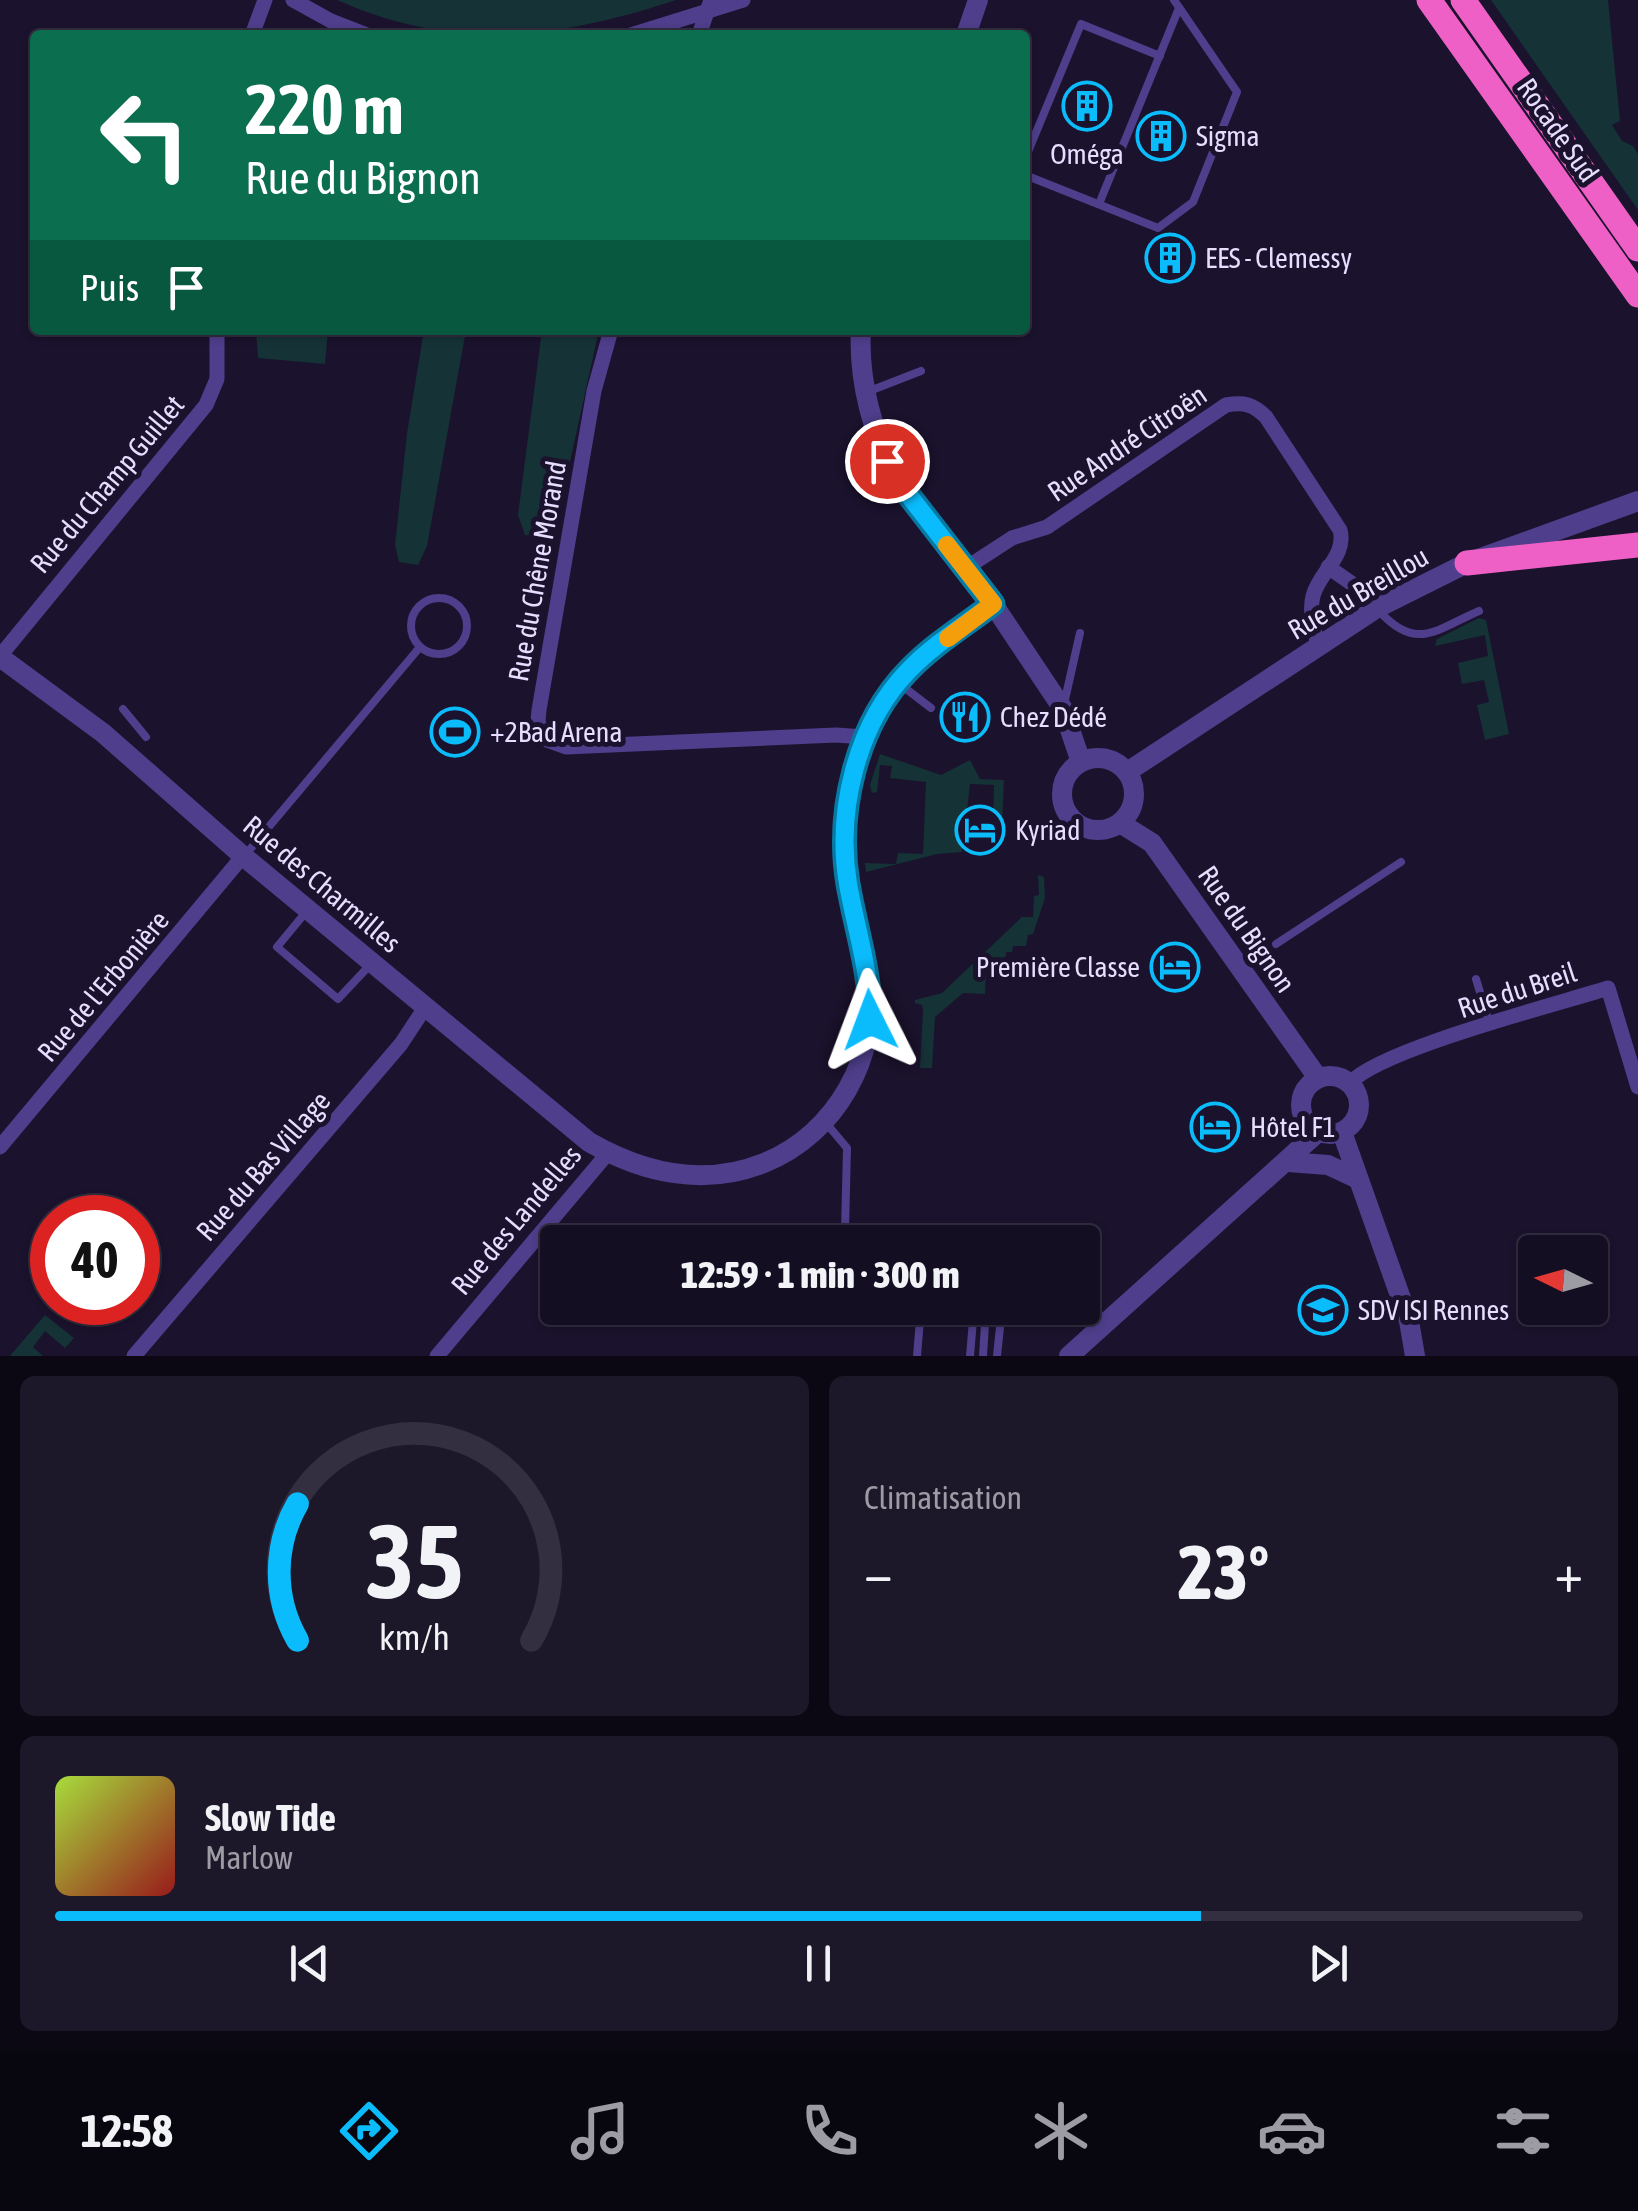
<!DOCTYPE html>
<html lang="fr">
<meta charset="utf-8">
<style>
:root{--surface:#140e22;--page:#1d172a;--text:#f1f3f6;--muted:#9d9ca5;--line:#332e40;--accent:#0bbcfd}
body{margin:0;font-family:"Asap Condensed",sans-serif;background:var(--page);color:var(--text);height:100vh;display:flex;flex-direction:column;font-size:38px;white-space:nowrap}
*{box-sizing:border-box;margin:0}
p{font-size:32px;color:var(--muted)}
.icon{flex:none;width:55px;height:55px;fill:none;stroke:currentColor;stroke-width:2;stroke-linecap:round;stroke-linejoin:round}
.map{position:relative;height:1356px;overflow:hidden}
.sheet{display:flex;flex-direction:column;gap:20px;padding:20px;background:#0b0813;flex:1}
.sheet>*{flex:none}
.banner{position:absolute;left:30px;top:30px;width:1000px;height:305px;border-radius:10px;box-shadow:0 2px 8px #0004,0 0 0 2px var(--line);background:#0b6e4f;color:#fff;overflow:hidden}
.needle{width:65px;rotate:275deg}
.fabs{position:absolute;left:1518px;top:1235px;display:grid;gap:20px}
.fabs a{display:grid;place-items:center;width:90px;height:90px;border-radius:10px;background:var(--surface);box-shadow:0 2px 8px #0004,0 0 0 2px var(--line);font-size:50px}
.speed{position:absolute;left:30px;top:1195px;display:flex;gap:20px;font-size:50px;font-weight:700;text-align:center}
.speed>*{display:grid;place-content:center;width:130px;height:130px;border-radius:50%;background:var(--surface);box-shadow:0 2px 8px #0004,0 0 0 2px var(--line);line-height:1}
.speed .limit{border:15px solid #d22;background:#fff;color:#111}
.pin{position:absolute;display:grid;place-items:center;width:85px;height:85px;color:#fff;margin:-42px;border:5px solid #fff;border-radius:50%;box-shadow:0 2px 10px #0007}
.me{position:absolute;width:110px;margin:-55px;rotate:357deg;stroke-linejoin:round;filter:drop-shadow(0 0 8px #0008)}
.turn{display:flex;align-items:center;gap:35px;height:210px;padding:0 50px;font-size:45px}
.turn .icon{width:130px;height:130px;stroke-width:2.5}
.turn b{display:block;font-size:70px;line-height:85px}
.then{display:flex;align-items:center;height:95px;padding:0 50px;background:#0003;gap:20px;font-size:38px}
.big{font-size:75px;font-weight:800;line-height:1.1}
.sheet .card{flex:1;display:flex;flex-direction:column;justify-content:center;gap:15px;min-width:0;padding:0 35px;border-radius:15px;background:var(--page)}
.sheet .dial{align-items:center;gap:0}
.dial svg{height:260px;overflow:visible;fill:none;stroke:var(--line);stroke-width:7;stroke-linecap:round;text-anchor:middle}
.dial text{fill:var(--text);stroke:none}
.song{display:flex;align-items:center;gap:30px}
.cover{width:120px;height:120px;border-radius:15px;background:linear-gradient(135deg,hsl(80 70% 55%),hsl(0 70% 35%))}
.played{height:10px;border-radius:5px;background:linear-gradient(90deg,var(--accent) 75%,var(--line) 75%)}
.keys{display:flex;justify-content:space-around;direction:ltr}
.heat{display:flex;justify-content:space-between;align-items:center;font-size:55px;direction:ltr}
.sheet .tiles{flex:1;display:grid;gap:20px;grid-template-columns:1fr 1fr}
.card:last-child{grid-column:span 2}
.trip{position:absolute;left:540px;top:1225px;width:560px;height:100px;border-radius:10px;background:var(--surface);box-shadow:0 2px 8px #0004,0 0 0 2px var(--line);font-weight:800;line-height:100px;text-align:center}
.dock{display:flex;height:160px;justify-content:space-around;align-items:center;background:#08060e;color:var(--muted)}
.dock .icon{width:70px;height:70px}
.dock .selected{color:var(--accent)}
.dock b{font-size:45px;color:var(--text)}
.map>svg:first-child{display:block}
.green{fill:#153237}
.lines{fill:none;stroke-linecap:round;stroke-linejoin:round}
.service{stroke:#4e3e8b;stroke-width:8}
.minor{stroke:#4e3e8b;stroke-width:15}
.tertiary{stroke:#4e3e8b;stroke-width:20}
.trunk{stroke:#ee60c5;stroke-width:25}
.route-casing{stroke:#077aa4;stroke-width:25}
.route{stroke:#0bbcfd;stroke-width:18}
.slow{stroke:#f59e0b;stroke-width:18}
.labels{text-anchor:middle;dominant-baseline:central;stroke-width:10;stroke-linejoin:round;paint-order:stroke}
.street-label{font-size:28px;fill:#e7deff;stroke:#1b122d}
.poi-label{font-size:28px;fill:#e7deff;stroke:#1b122d;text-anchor:start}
</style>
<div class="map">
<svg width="1638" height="1356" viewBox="0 0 1638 1356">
<rect width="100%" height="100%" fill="#1b122d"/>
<g class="green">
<path d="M337,0H676C558,39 454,52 337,0Z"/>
<polygon points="1491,0 1608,0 1620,121 1612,125 1622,141 1633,146 1638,154 1638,210"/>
<polygon points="256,330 328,330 325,364 258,358"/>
<polygon points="424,330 466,330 427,546 418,565 399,562 395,545 407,433"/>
<polygon points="542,330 599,330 553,539 525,535 518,515"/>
<polygon points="1479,618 1486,620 1509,734 1485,740 1477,705 1489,702 1484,680 1462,684 1458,663 1488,656 1485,635 1435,646 1437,639"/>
<polygon points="880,754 941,775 970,760 980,779 1004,780 1002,824 993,823 994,785 970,784 962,852 937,854 866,872 865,863 896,864 898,853 923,854 926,782 890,778 892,766 880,765 877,792 872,793 870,785"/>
<polygon points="1038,875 1044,877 1045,898 1033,934 1028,935 1026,946 1013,946 1012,952 1006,952 1005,972 986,971 985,994 963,993 935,1017 932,1068 920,1068 923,1011 922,1005 915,1003 915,1000 942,993 1022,917 1033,917 1034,896 1039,895"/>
<polygon points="45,1315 74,1338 65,1348 45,1331 33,1347 43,1356 10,1356"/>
</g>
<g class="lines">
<g class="service">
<polyline points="1025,159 1081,24 1160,56"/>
<polyline points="1025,175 1158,228 1193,202 1237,92 1174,0"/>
<polyline points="1099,204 1179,8"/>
<polyline points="867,392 921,371"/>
<circle cx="439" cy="626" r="28"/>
<path d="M1380,612C1417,652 1437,629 1479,611"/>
<polyline points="901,685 931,708"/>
<polyline points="1064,704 1080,633"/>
<polyline points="123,709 146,737"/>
<polyline points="246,854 420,647"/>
<polyline points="306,912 277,947 338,999 370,965"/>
<polyline points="1276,944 1401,862"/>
<polyline points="1476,979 1490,1025"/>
<polyline points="826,1123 847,1148 845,1231"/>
<polyline points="917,1356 921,1308"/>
<polyline points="970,1356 974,1308"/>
<polyline points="983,1356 986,1308"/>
<polyline points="997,1356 1002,1308"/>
</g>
<g class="minor">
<polyline points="293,0 331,21 367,35"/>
<polyline points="252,35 265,0"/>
<polyline points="631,35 743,0"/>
<polyline points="699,35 711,0"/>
<polyline points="611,330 594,391 539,710 538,721 544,739 566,747 836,735 865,737"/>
<polyline points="1328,567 1354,585 1377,608"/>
<path d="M966,568L1012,538L1047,527L1226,405C1244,402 1253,404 1266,417L1340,530C1347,556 1319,572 1313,596C1309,612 1314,630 1318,645"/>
<polyline points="0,656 206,405 217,379 217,330"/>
<path d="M1350,1083C1381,1049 1555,1005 1608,988L1638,1087"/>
<polyline points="0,1147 243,856"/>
<polyline points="134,1356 401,1044 426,1006"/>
<polyline points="437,1356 608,1153"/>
</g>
<g class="tertiary">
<polyline points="966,35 978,0"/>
<path d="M861,330C858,380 873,436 897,480L993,604L1063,709L1081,762"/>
<path d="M0,657L103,733L243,856L589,1142C643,1173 704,1187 764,1163C836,1134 880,1056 869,979C863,941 849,905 846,867C843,829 848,791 860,754C882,683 937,647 993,604"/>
<circle cx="1098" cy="794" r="36"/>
<polyline points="1127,772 1377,608 1467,563 1638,501"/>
<polyline points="1120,823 1152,843 1318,1078"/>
<circle cx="1330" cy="1105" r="29"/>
<polyline points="1342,1132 1409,1321 1415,1356"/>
<polyline points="1288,1162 1328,1165 1358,1179"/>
<polyline points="1069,1356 1318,1132"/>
</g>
<g class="trunk">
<polyline points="1429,0 1638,295"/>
<polyline points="1463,0 1638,249"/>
<polyline points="1467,563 1638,545"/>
</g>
</g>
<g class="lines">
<g class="route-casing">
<path id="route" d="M870,1020C871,973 856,930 848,884C836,812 856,724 909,670C933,645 965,625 993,604L897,480L887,461"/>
</g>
<use href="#route" class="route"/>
<polyline class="slow" points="947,545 993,604 948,638"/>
</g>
<defs>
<g id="building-ring" transform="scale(2.5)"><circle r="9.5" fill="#1b122d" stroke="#0bbcfd" stroke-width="1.5"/><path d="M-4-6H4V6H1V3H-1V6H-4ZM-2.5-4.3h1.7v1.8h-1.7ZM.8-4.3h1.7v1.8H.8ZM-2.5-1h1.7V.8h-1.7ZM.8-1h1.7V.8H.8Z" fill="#0bbcfd"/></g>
<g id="restaurant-ring" transform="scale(2.5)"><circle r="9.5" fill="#1b122d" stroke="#0bbcfd" stroke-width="1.5"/><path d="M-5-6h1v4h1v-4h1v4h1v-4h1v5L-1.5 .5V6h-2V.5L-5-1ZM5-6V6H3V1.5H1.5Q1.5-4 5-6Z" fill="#0bbcfd"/></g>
<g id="stadium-ring" transform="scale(2.5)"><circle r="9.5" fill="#1b122d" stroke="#0bbcfd" stroke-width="1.5"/><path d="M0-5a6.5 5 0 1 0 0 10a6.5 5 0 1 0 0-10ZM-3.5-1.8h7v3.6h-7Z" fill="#0bbcfd"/></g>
<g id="hotel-ring" transform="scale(2.5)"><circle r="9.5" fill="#1b122d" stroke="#0bbcfd" stroke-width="1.5"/><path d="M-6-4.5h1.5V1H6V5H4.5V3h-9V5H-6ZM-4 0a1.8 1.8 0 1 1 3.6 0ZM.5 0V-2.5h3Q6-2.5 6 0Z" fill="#0bbcfd"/></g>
<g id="university-ring" transform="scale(2.5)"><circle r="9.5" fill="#1b122d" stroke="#0bbcfd" stroke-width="1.5"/><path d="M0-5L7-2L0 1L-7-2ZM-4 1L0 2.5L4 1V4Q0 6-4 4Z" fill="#0bbcfd"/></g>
</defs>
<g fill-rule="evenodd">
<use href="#building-ring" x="1087" y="106"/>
<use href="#building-ring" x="1161" y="136"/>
<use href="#building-ring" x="1170" y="258"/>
<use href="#restaurant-ring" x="965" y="717"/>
<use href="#stadium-ring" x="455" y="732"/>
<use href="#hotel-ring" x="980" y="830"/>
<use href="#hotel-ring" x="1175" y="967"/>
<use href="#hotel-ring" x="1215" y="1127"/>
<use href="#university-ring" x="1323" y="1310"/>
</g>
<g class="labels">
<g class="street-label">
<text transform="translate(1558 130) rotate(55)">Rocade Sud</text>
<text transform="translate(1127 443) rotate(-34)">Rue André Citroën</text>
<text transform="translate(107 484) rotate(-50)">Rue du Champ Guillet</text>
<text transform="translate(537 571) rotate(-80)">Rue du Chêne Morand</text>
<text transform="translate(1358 593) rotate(-30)">Rue du Breillou</text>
<text transform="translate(322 884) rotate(40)">Rue des Charmilles</text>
<text transform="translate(1247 929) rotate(55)">Rue du Bignon</text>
<text transform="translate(103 986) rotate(-50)">Rue de l'Erbonière</text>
<text transform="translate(1517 990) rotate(-18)">Rue du Breil</text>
<text transform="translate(263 1166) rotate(-49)">Rue du Bas Village</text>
<text transform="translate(516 1220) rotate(-50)">Rue des Landelles</text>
</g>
<g class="poi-label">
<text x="1196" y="136">Sigma</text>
<text x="1087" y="154" text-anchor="middle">Oméga</text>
<text x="1205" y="258">EES - Clemessy</text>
<text x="1000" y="717">Chez Dédé</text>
<text x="490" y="732">+2Bad Arena</text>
<text x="1015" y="830">Kyriad</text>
<text x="1140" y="967" text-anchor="end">Première Classe</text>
<text x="1250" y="1127">Hôtel F1</text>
<text x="1358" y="1310">SDV ISI Rennes</text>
</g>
</g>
</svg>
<div class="fabs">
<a><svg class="needle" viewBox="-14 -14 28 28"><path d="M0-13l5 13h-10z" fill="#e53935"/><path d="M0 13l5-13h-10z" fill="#9d9ca5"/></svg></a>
</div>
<div class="speed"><div class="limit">40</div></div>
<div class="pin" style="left:887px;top:461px;background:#d93025"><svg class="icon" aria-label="arrive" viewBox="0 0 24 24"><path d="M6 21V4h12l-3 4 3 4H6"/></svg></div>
<svg class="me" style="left:870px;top:1020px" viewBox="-20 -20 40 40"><path d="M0-17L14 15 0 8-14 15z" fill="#0bbcfd" stroke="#fff" stroke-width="4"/></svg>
<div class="trip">12:59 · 1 min · 300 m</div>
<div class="banner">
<div class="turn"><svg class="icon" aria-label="left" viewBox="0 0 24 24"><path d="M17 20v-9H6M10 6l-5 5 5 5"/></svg><div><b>220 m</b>Rue du Bignon</div></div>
<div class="then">Puis<svg class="icon" aria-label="arrive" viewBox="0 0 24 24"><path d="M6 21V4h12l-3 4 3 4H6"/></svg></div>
</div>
</div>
<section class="sheet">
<div class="tiles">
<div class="card dial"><svg viewBox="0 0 100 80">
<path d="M14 69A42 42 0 1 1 86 69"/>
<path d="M14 69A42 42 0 0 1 14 27" stroke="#0bbcfd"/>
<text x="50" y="56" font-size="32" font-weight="700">35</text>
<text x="50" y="72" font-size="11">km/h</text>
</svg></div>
<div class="card"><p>Climatisation</p>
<div class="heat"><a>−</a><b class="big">23°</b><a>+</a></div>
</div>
<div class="card">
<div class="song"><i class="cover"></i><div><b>Slow Tide</b><p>Marlow</p></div></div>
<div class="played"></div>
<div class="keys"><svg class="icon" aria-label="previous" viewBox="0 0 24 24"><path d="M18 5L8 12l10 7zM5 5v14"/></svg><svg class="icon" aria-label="pause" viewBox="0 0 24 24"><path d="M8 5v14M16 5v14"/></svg><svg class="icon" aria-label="next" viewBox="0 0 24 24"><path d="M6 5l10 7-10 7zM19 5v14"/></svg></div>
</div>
</div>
</section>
<nav class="dock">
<b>12:58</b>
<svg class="icon selected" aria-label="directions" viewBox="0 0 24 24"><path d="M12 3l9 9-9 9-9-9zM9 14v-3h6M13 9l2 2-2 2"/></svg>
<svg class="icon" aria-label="music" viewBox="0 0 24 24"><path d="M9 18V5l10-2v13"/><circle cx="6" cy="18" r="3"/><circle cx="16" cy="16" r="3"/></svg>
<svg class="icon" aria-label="phone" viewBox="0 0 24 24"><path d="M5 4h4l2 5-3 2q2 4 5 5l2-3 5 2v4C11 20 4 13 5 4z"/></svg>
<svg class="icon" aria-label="climate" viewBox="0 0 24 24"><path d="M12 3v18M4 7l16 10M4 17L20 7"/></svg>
<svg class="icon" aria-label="car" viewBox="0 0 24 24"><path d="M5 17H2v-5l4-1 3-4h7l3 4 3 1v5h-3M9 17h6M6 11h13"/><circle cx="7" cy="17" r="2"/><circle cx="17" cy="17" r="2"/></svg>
<svg class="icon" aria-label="filters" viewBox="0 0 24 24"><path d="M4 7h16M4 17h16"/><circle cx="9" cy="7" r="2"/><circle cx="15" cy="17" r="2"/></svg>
</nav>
